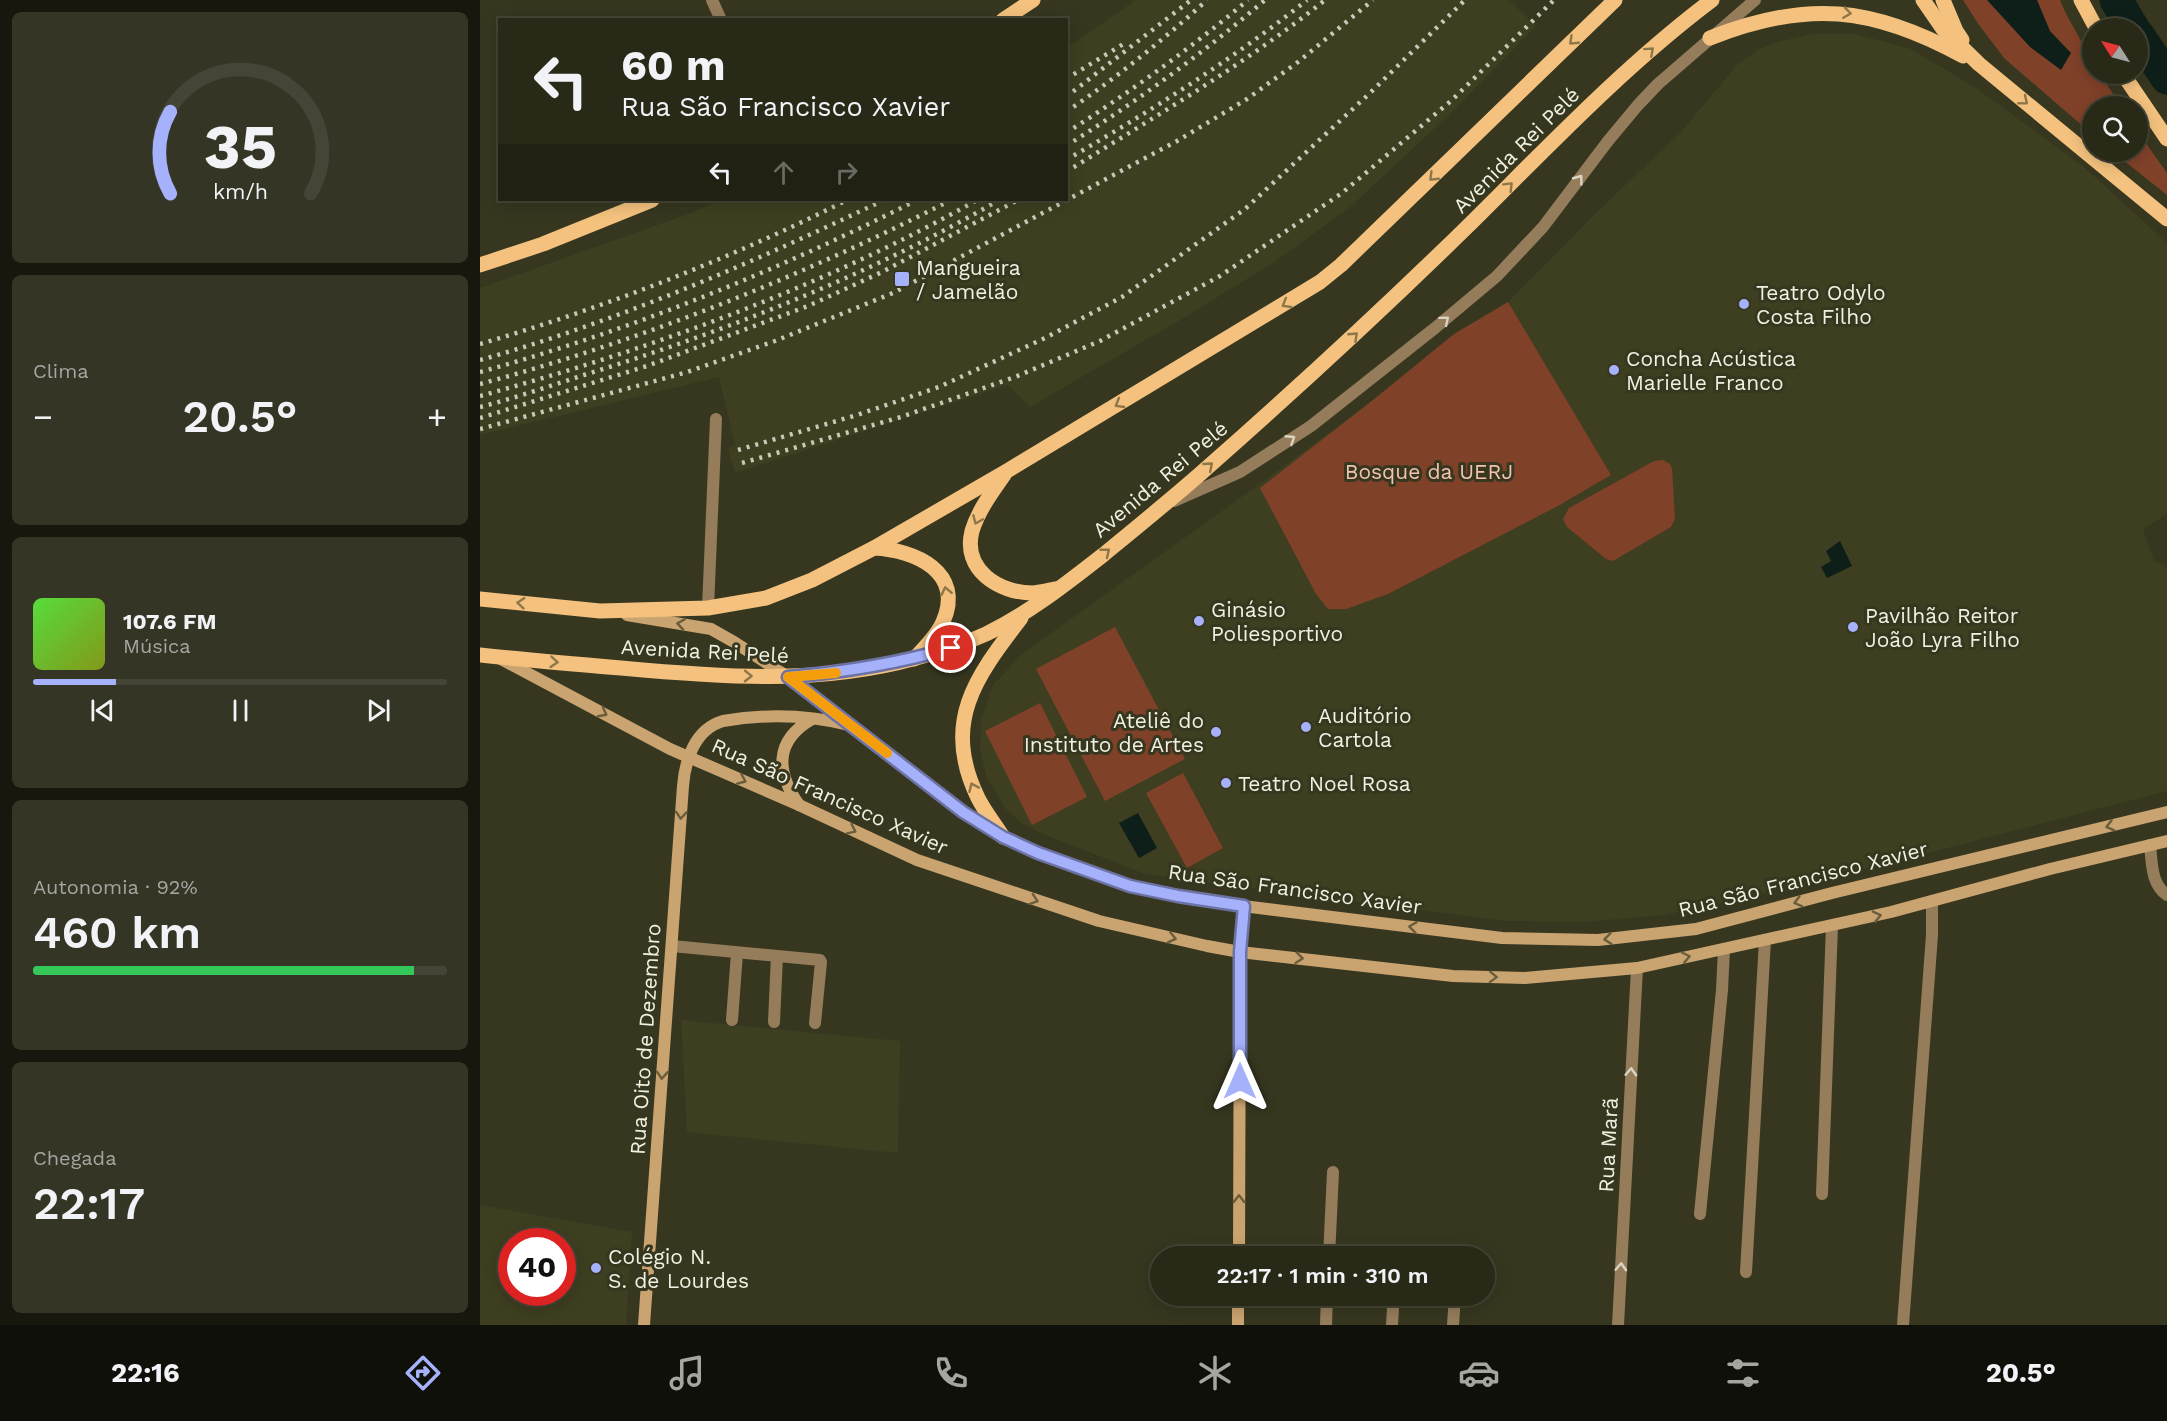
<!DOCTYPE html>
<html lang="pt">
<meta charset="utf-8">
<style>
:root{--surface:#292918;--page:#353525;--text:#f1f3f6;--muted:#a5a6a2;--line:#454537;--accent:#a6b1fc}
body{margin:0;font-family:"Work Sans",sans-serif;background:var(--page);color:var(--text);height:100vh;display:flex;flex-direction:column;font-size:22px;white-space:nowrap}
*{box-sizing:border-box;margin:0}
p{font-size:20px;color:var(--muted)}
.icon{flex:none;width:33px;height:33px;fill:none;stroke:currentColor;stroke-width:2;stroke-linecap:round;stroke-linejoin:round}
.map{position:relative;flex:1;overflow:hidden}
.side{display:flex;flex-direction:column;gap:12px;padding:12px;background:#17170d;width:480px}
.side>*{flex:none}
.top-card{position:absolute;left:18px;top:18px;width:570px;height:183px;border-radius:0px;box-shadow:0 3px 15px #0003,0 0 0 2px var(--line);background:#292918;color:var(--text);overflow:hidden}
.needle{width:39px;rotate:306deg}
.fabs{position:absolute;left:1602px;top:18px;display:grid;gap:12px}
.fabs a{display:grid;place-items:center;width:66px;height:66px;border-radius:50%;background:var(--surface);box-shadow:0 3px 15px #0003,0 0 0 2px var(--line);font-size:30px}
.speed{position:absolute;left:18px;top:1228px;display:flex;gap:12px;font-size:30px;font-weight:700;text-align:center}
.speed>*{display:grid;place-content:center;width:78px;height:78px;border-radius:50%;background:var(--surface);box-shadow:0 3px 15px #0003,0 0 0 2px var(--line);line-height:1}
.speed .limit{border:9px solid #d22;background:#fff;color:#111}
.pin{position:absolute;display:grid;place-items:center;width:51px;height:51px;color:#fff;margin:-26px;border:3px solid #fff;border-radius:50%;box-shadow:0 2px 6px #0007}
.me{position:absolute;width:66px;margin:-33px;rotate:0deg;stroke-linejoin:round;filter:drop-shadow(0 0 4px #0008)}
.turn{display:flex;align-items:center;gap:21px;height:126px;padding:0 24px;font-size:27px}
.turn .icon{width:78px;height:78px;stroke-width:2.5}
.turn b{display:block;font-size:42px;line-height:51px}
.lanes{display:flex;align-items:center;height:57px;padding:0 24px;background:#0003;justify-content:center;gap:30px;direction:ltr}
.lanes .off{opacity:.35}
.big{font-size:45px;font-weight:600;line-height:1.1}
.side .card{flex:1;display:flex;flex-direction:column;justify-content:center;gap:9px;min-width:0;padding:0 21px;border-radius:9px;background:var(--page)}
.side .dial{align-items:center;gap:0}
.dial svg{height:156px;overflow:visible;fill:none;stroke:var(--line);stroke-width:7;stroke-linecap:round;text-anchor:middle}
.dial text{fill:var(--text);stroke:none}
.song{display:flex;align-items:center;gap:18px}
.cover{width:72px;height:72px;border-radius:9px;background:linear-gradient(135deg,hsl(110 70% 55%),hsl(70 70% 35%))}
.played{height:6px;border-radius:3px;background:linear-gradient(90deg,var(--accent) 20%,var(--line) 20%)}
.keys{display:flex;justify-content:space-around;direction:ltr}
.heat{display:flex;justify-content:space-between;align-items:center;font-size:33px;direction:ltr}
.charge{height:9px;border-radius:4px;background:linear-gradient(90deg,#34c759 92%,var(--line) 0)}
.trip{position:absolute;left:670px;top:1246px;width:345px;height:60px;border-radius:30px;background:var(--surface);box-shadow:0 3px 15px #0003,0 0 0 2px var(--line);font-weight:600;line-height:60px;text-align:center}
.dock{display:flex;height:96px;justify-content:space-around;align-items:center;background:#10100a;color:var(--muted)}
.dock .icon{width:42px;height:42px}
.dock .on{color:var(--accent)}
.dock b{font-size:27px;color:var(--text)}
main{display:flex;flex:1;min-height:0}
.map>svg:first-child{display:block}
.built{fill:#3e3e20;fill-rule:evenodd}
.green{fill:#804129}
.water{fill:#0e1f1a}
.lines{fill:none;stroke-linecap:round;stroke-linejoin:round}
.river{stroke:#0e1f1a;stroke-width:33}
.street{stroke:#957d5c;stroke-width:12}
.secondary{stroke:#caa470;stroke-width:12}
.primary{stroke:#f4c27e;stroke-width:15}
.rail{stroke:#c9c9b9;stroke-width:4.5;stroke-dasharray:3 6;stroke-linecap:butt}
.oneway{stroke:#8c764a}
.oneway2{stroke:#dad4c1}
.oneway3{stroke:#6a5d3c}
.route-casing{stroke:#6c73a4;stroke-width:15}
.route{stroke:#a6b1fc;stroke-width:10}
.slow{stroke:#f59e0b;stroke-width:10}
.poi-dot{fill:#a6b1fc;stroke:#373720;stroke-width:2}
.labels{text-anchor:middle;dominant-baseline:central;stroke-width:6;stroke-linejoin:round;paint-order:stroke}
.street-label{font-size:21px;fill:#f1f1e3;stroke:#373720}
.poi-label{font-size:21px;fill:#f1f1e3;stroke:#373720;text-anchor:start}
.park-label{font-size:21px;fill:#f3c3b1;stroke:#373720}
</style>
<main>
<section class="side">
<div class="card dial"><svg viewBox="0 0 100 80">
<path d="M14 69A42 42 0 1 1 86 69"/>
<path d="M14 69A42 42 0 0 1 14 27" stroke="#a6b1fc"/>
<text x="50" y="56" font-size="32" font-weight="700">35</text>
<text x="50" y="72" font-size="11">km/h</text>
</svg></div>
<div class="card"><p>Clima</p>
<div class="heat"><a>−</a><b class="big">20.5°</b><a>+</a></div>
</div>
<div class="card">
<div class="song"><i class="cover"></i><div><b>107.6 FM</b><p>Música</p></div></div>
<div class="played"></div>
<div class="keys"><svg class="icon" aria-label="previous" viewBox="0 0 24 24"><path d="M18 5L8 12l10 7zM5 5v14"/></svg><svg class="icon" aria-label="pause" viewBox="0 0 24 24"><path d="M8 5v14M16 5v14"/></svg><svg class="icon" aria-label="next" viewBox="0 0 24 24"><path d="M6 5l10 7-10 7zM19 5v14"/></svg></div>
</div>
<div class="card"><p>Autonomia · 92%</p><b class="big">460 km</b><div class="charge"></div></div>
<div class="card"><p>Chegada</p><b class="big">22:17</b></div>
</section>
<div class="map">
<svg width="1687" height="1325" viewBox="0 0 1687 1325">
<rect width="100%" height="100%" fill="#373720"/>
<g class="built">
<polygon points="656,0 1029,0 1056,26 970,114 869,208 796,261 702,319 550,407 528,385 255,473 248,449 255,445 239,377 0,435 0,288 211,213 240,200 586,200 587,48"/>
<polygon points="1332,34 1375,34 1431,49 1496,88 1605,168 1687,243 1687,514 1663,529 1674,561 1682,564 1687,569 1687,791 1429,858 1293,891 1185,915 1104,922 1026,921 665,874 563,834 541,823 525,808 507,778 500,749 501,720 513,685 542,654 781,483 893,400 974,334 1028,302 1118,211 1201,132 1256,66 1279,49 1297,42"/>
<polygon points="201,1020 420,1041 418,1153 207,1132"/>
<path d="M0,1205L152,1232L146,1325H0ZM32,1242H82V1293H32Z"/>
</g>
<g class="green">
<path d="M1483,0H1580C1588,23 1612,51 1612,74H1620L1641,106H1612V134L1525,59L1499,25Z"/>
<polygon points="1658,132 1687,173 1687,195 1633,152 1658,152"/>
<polygon points="1028,302 1131,475 1076,507 908,594 866,609 848,609 836,594 780,488 893,400 974,334"/>
<polygon points="1183,460 1190,464 1192,469 1195,519 1191,527 1133,561 1126,559 1087,527 1083,519 1089,508 1174,461"/>
<polygon points="635,627 705,759 625,801 556,669"/>
<polygon points="560,703 607,797 552,825 505,731"/>
<polygon points="703,773 743,848 707,868 666,793"/>
</g>
<g class="water">
<polygon points="1507,0 1557,0 1570,31 1591,53 1581,70 1550,47"/>
<polygon points="1360,541 1372,566 1347,578 1341,567 1351,561 1346,551"/>
<polygon points="658,813 677,848 659,858 639,823"/>
</g>
<g class="lines">
<g class="river">
<polyline points="1636,0 1653,28"/>
<polyline points="1658,35 1687,78"/>
</g>
<g class="street">
<polyline points="232,0 241,20"/>
<polyline points="694,501 760,472 831,426 955,328 1017,276 1063,227 1128,141 1158,105 1178,84 1275,0"/>
<polyline points="228,608 236,419"/>
<path d="M1670,845C1672,863 1671,884 1687,895"/>
<polyline points="192,946 340,960 341,962 335,1023"/>
<polyline points="252,1020 257,953"/>
<polyline points="294,1022 297,956"/>
<polyline points="1342,1194 1352,926"/>
<polyline points="1220,1214 1242,990 1244,949"/>
<polyline points="849,1257 853,1172"/>
<polyline points="1266,1272 1285,940"/>
<polyline points="846,1325 847,1296"/>
<polyline points="912,1325 913,1308"/>
<polyline points="973,1325 975,1296"/>
<polyline points="1138,1325 1157,968"/>
<polyline points="1423,1325 1452,935 1452,901"/>
</g>
<g class="secondary">
<polyline points="147,615 231,629 254,642 308,677 483,812 523,837 558,853 650,886 697,896 763,906 1022,938 1118,940 1216,929 1352,893 1687,812"/>
<polyline points="19,658 190,749 319,805 437,860 619,921 727,946 760,952 973,976 1045,978 1157,968 1411,912 1570,869 1687,841"/>
<path d="M319,805C296,772 294,741 332,719"/>
<polyline points="759,1257 760,952 763,906"/>
<path d="M164,1325L203,786C205,760 215,729 243,721C284,714 328,715 369,725"/>
<polyline points="758,1325 758,1296"/>
</g>
<g class="primary">
<polyline points="1443,0 1463,29 1499,64 1687,219"/>
<polyline points="1463,0 1476,31 1482,40"/>
<polyline points="1601,0 1616,28"/>
<polyline points="523,20 553,0"/>
<path d="M1230,38C1326,0 1392,6 1483,56"/>
<polyline points="1643,74 1687,139"/>
<polyline points="0,265 63,244 172,200"/>
<path d="M524,475C512,492 498,511 492,531C482,570 519,593 553,593C561,592 569,590 576,589"/>
<path d="M394,548C435,550 485,572 463,622C457,636 445,647 434,659"/>
<polyline points="0,599 120,611 228,608 286,598 332,580 394,548 527,471 840,282 861,265 1135,0"/>
<path d="M0,655C47,660 94,664 141,668C239,677 340,685 436,658C459,652 484,644 506,634C549,613 586,584 623,555C656,528 688,502 720,474C811,394 900,312 987,227C1066,149 1143,67 1232,0"/>
<path d="M523,837C515,824 505,812 498,798C461,722 496,677 541,618"/>
</g>
<g class="rail">
<polyline points="586,79 645,43"/>
<polyline points="586,97 711,0"/>
<path d="M586,112C636,78 682,41 727,0"/>
<path d="M586,133C650,92 711,48 768,0"/>
<path d="M586,146C656,102 722,54 785,0"/>
<path d="M586,160C669,112 752,60 827,0"/>
<path d="M586,172C674,117 764,65 845,0"/>
<path d="M0,344C126,307 250,259 367,200"/>
<path d="M0,360C139,321 274,262 404,200"/>
<path d="M0,372C152,330 297,271 437,200"/>
<path d="M0,384C163,340 321,277 471,200"/>
<path d="M0,396C171,349 343,287 497,200"/>
<path d="M0,407C35,398 70,386 104,375C246,331 390,275 519,200"/>
<polyline points="0,418 167,366 328,306 402,272 538,200"/>
<polyline points="0,429 204,373 295,341 413,293 697,141 767,99 818,62 893,0"/>
<polyline points="258,450 377,415 459,387 565,338 642,297 765,209 890,93 985,0"/>
<polyline points="262,463 421,417 535,377 620,341 740,276 862,193 972,100 1074,0"/>
</g>
</g>
<defs><path id="oneway-chevron" d="M-2-3.5L2.5 0L-2 3.5" fill="none" stroke-width="1.6" stroke-linecap="round" stroke-linejoin="round" transform="scale(1.5)"/></defs>
<g class="oneway">
<use href="#oneway-chevron" transform="translate(1367 13) rotate(8)"/>
<use href="#oneway-chevron" transform="translate(1093 41) rotate(136)"/>
<use href="#oneway-chevron" transform="translate(1170 51) rotate(-42)"/>
<use href="#oneway-chevron" transform="translate(1544 101) rotate(39)"/>
<use href="#oneway-chevron" transform="translate(953 177) rotate(136)"/>
<use href="#oneway-chevron" transform="translate(1029 186) rotate(-45)"/>
<use href="#oneway-chevron" transform="translate(806 304) rotate(149)"/>
<use href="#oneway-chevron" transform="translate(874 336) rotate(-43)"/>
<use href="#oneway-chevron" transform="translate(639 404) rotate(149)"/>
<use href="#oneway-chevron" transform="translate(729 466) rotate(-41)"/>
<use href="#oneway-chevron" transform="translate(497 520) rotate(113)"/>
<use href="#oneway-chevron" transform="translate(626 552) rotate(-39)"/>
<use href="#oneway-chevron" transform="translate(466 591) rotate(-102)"/>
<use href="#oneway-chevron" transform="translate(41 603) rotate(-175)"/>
<use href="#oneway-chevron" transform="translate(74 662) rotate(5)"/>
<use href="#oneway-chevron" transform="translate(268 676) rotate(1)"/>
<use href="#oneway-chevron" transform="translate(493 787) rotate(-114)"/>
</g>
<g class="oneway2">
<use href="#oneway-chevron" transform="translate(1099 179) rotate(-53)"/>
<use href="#oneway-chevron" transform="translate(965 320) rotate(-40)"/>
<use href="#oneway-chevron" transform="translate(811 439) rotate(-33)"/>
<use href="#oneway-chevron" transform="translate(1151 1072) rotate(-87)"/>
<use href="#oneway-chevron" transform="translate(1141 1267) rotate(-87)"/>
</g>
<g class="oneway3">
<use href="#oneway-chevron" transform="translate(201 624) rotate(-171)"/>
<use href="#oneway-chevron" transform="translate(123 713) rotate(28)"/>
<use href="#oneway-chevron" transform="translate(262 780) rotate(24)"/>
<use href="#oneway-chevron" transform="translate(201 815) rotate(94)"/>
<use href="#oneway-chevron" transform="translate(1630 826) rotate(166)"/>
<use href="#oneway-chevron" transform="translate(372 830) rotate(26)"/>
<use href="#oneway-chevron" transform="translate(554 900) rotate(18)"/>
<use href="#oneway-chevron" transform="translate(1318 902) rotate(165)"/>
<use href="#oneway-chevron" transform="translate(1397 916) rotate(-13)"/>
<use href="#oneway-chevron" transform="translate(933 927) rotate(-173)"/>
<use href="#oneway-chevron" transform="translate(692 938) rotate(13)"/>
<use href="#oneway-chevron" transform="translate(1128 939) rotate(174)"/>
<use href="#oneway-chevron" transform="translate(1206 957) rotate(-12)"/>
<use href="#oneway-chevron" transform="translate(819 958) rotate(6)"/>
<use href="#oneway-chevron" transform="translate(1013 977) rotate(2)"/>
<use href="#oneway-chevron" transform="translate(182 1075) rotate(94)"/>
<use href="#oneway-chevron" transform="translate(759 1199) rotate(-90)"/>
</g>
<g class="lines">
<g class="route-casing">
<path id="route" d="M471,648C416,664 365,672 308,677L483,812L523,837L558,853L650,886L698,896L764,906L760,952V1081"/>
</g>
<use href="#route" class="route"/>
<polyline class="slow" points="356,673 308,677 407,753"/>
</g>
<g class="poi-dot">
<rect x="414" y="271" width="16" height="16" rx="3"/>
<circle cx="1264" cy="304" r="6"/>
<circle cx="1134" cy="370" r="6"/>
<circle cx="719" cy="621" r="6"/>
<circle cx="1373" cy="627" r="6"/>
<circle cx="826" cy="727" r="6"/>
<circle cx="736" cy="732" r="6"/>
<circle cx="746" cy="783" r="6"/>
<circle cx="116" cy="1268" r="6"/>
</g>
<g class="labels">
<g class="street-label">
<text transform="translate(1036 150) rotate(-45)">Avenida Rei Pelé</text>
<text transform="translate(680 479) rotate(-40)">Avenida Rei Pelé</text>
<text transform="translate(225 651) rotate(3)">Avenida Rei Pelé</text>
<text transform="translate(350 796) rotate(24)">Rua São Francisco Xavier</text>
<text transform="translate(1323 879) rotate(-14)">Rua São Francisco Xavier</text>
<text transform="translate(815 889) rotate(8)">Rua São Francisco Xavier</text>
<text transform="translate(165 1039) rotate(-86)">Rua Oito de Dezembro</text>
<text transform="translate(1128 1145) rotate(-87)">Rua Marã</text>
</g>
<g class="poi-label">
<text x="436" y="267">Mangueira<tspan x="436" dy="24">/ Jamelão</tspan></text>
<text x="1276" y="292">Teatro Odylo<tspan x="1276" dy="24">Costa Filho</tspan></text>
<text x="1146" y="358">Concha Acústica<tspan x="1146" dy="24">Marielle Franco</tspan></text>
<text x="731" y="609">Ginásio<tspan x="731" dy="24">Poliesportivo</tspan></text>
<text x="1385" y="615">Pavilhão Reitor<tspan x="1385" dy="24">João Lyra Filho</tspan></text>
<text x="838" y="715">Auditório<tspan x="838" dy="24">Cartola</tspan></text>
<text x="724" y="720" text-anchor="end">Ateliê do<tspan x="724" dy="24">Instituto de Artes</tspan></text>
<text x="758" y="783">Teatro Noel Rosa</text>
<text x="128" y="1256">Colégio N.<tspan x="128" dy="24">S. de Lourdes</tspan></text>
</g>
<g class="park-label">
<text x="949" y="471">Bosque da UERJ</text>
</g>
</g>
</svg>
<div class="fabs">
<a><svg class="needle" viewBox="-14 -14 28 28"><path d="M0-13l5 13h-10z" fill="#e53935"/><path d="M0 13l5-13h-10z" fill="#a5a6a2"/></svg></a>
<a><svg class="icon" aria-label="search" viewBox="0 0 24 24"><circle cx="10" cy="10" r="6"/><path d="M15 15l6 6"/></svg></a>
</div>
<div class="speed"><div class="limit">40</div></div>
<div class="pin" style="left:471px;top:648px;background:#d93025"><svg class="icon" aria-label="arrive" viewBox="0 0 24 24"><path d="M6 21V4h12l-3 4 3 4H6"/></svg></div>
<svg class="me" style="left:760px;top:1081px" viewBox="-20 -20 40 40"><path d="M0-17L14 15 0 8-14 15z" fill="#a6b1fc" stroke="#fff" stroke-width="4"/></svg>
<div class="trip">22:17 · 1 min · 310 m</div>
<div class="top-card">
<div class="turn"><svg class="icon" aria-label="left" viewBox="0 0 24 24"><path d="M17 20v-9H6M10 6l-5 5 5 5"/></svg><div><b>60 m</b>Rua São Francisco Xavier</div></div>
<div class="lanes"><svg class="icon" aria-label="left" viewBox="0 0 24 24"><path d="M17 20v-9H6M10 6l-5 5 5 5"/></svg><svg class="icon off" aria-label="ahead" viewBox="0 0 24 24"><path d="M12 20V5M6 11l6-6 6 6"/></svg><svg class="icon off" aria-label="right" viewBox="0 0 24 24"><path d="M7 20v-9h11M14 6l5 5-5 5"/></svg></div>
</div>
</div>
</main>
<nav class="dock">
<b>22:16</b>
<svg class="icon on" aria-label="directions" viewBox="0 0 24 24"><path d="M12 3l9 9-9 9-9-9zM9 14v-3h6M13 9l2 2-2 2"/></svg>
<svg class="icon" aria-label="music" viewBox="0 0 24 24"><path d="M9 18V5l10-2v13"/><circle cx="6" cy="18" r="3"/><circle cx="16" cy="16" r="3"/></svg>
<svg class="icon" aria-label="phone" viewBox="0 0 24 24"><path d="M5 4h4l2 5-3 2q2 4 5 5l2-3 5 2v4C11 20 4 13 5 4z"/></svg>
<svg class="icon" aria-label="climate" viewBox="0 0 24 24"><path d="M12 3v18M4 7l16 10M4 17L20 7"/></svg>
<svg class="icon" aria-label="car" viewBox="0 0 24 24"><path d="M5 17H2v-5l4-1 3-4h7l3 4 3 1v5h-3M9 17h6M6 11h13"/><circle cx="7" cy="17" r="2"/><circle cx="17" cy="17" r="2"/></svg>
<svg class="icon" aria-label="filters" viewBox="0 0 24 24"><path d="M4 7h16M4 17h16"/><circle cx="9" cy="7" r="2"/><circle cx="15" cy="17" r="2"/></svg>
<b>20.5°</b>
</nav>
